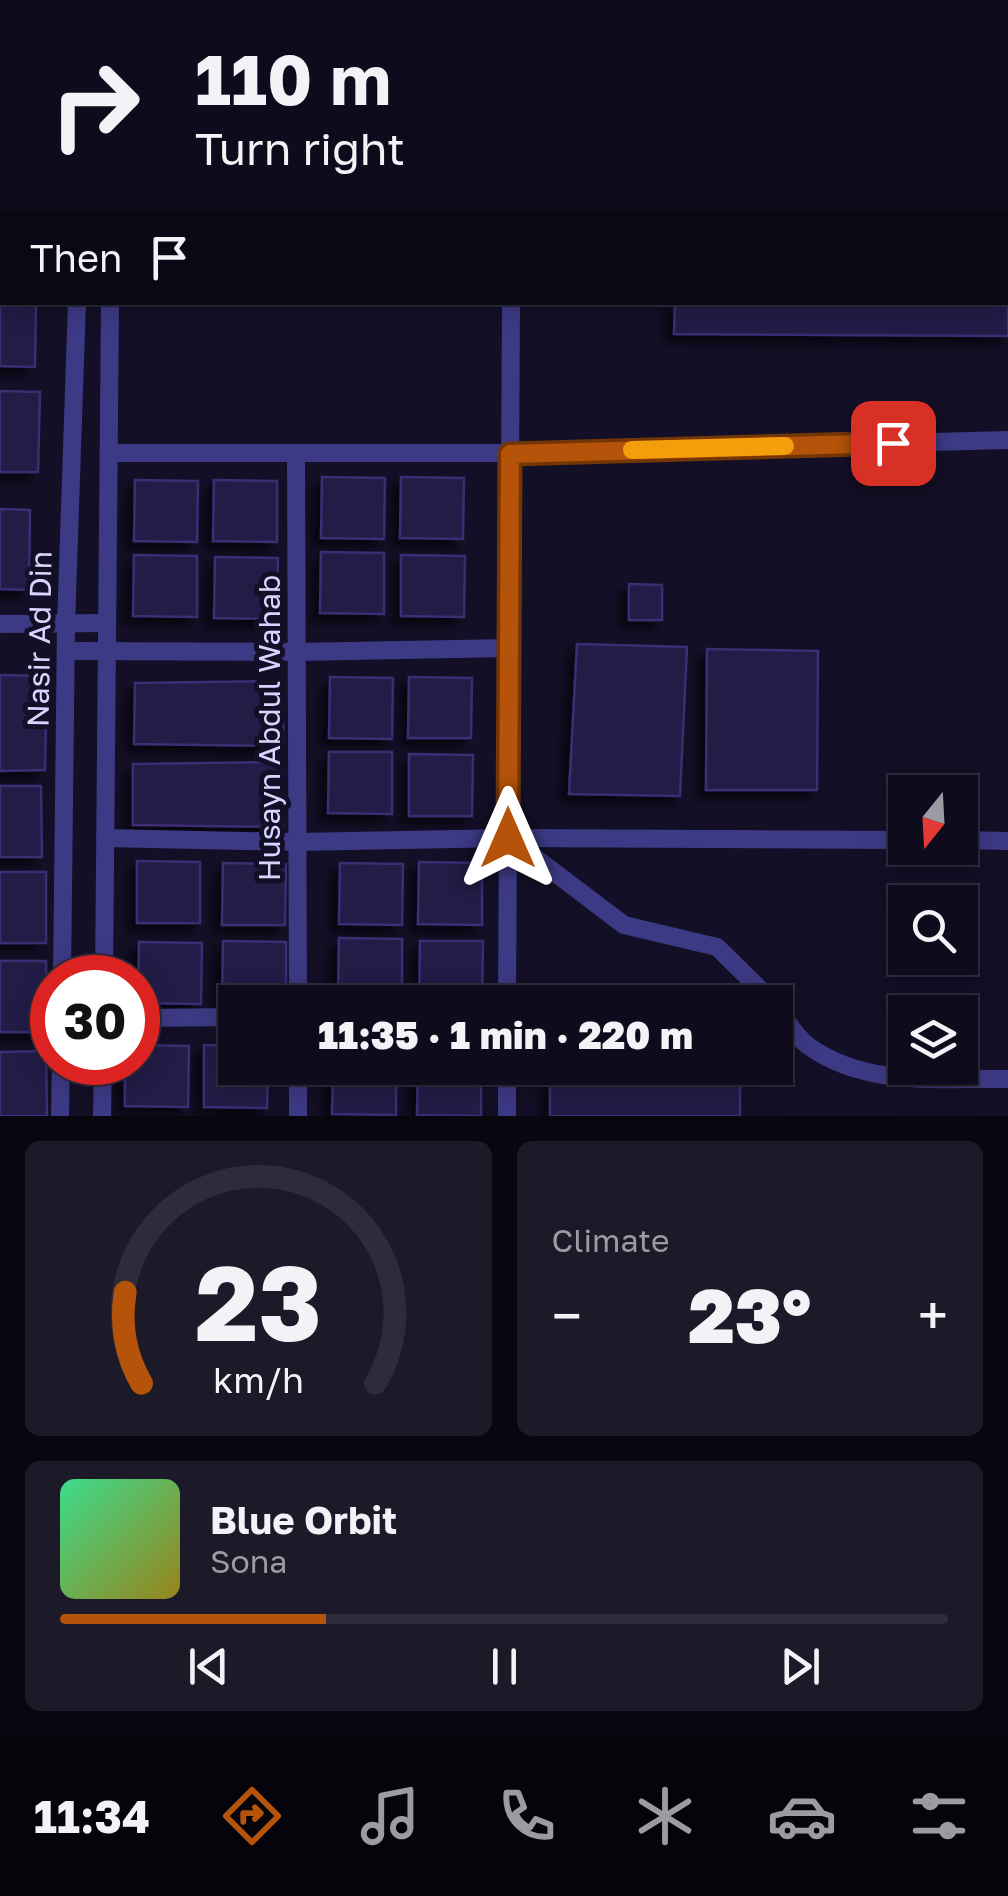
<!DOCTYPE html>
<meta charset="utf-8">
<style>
:root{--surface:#0e0b1c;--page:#1c1929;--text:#f1f3f6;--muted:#9b9ba3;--line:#2e2b3b;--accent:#b45309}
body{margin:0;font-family:"Golos Text",sans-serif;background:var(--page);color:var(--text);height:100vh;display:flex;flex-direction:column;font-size:38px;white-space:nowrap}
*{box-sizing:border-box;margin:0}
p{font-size:32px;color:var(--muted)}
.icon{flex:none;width:55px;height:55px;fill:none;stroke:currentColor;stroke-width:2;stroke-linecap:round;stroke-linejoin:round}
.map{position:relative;height:1116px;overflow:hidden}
.sheet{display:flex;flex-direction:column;gap:25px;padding:25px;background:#08060f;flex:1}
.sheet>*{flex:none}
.guide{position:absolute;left:0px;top:0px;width:1010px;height:305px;box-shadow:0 5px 25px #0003,0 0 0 2px var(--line);background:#0e0b1c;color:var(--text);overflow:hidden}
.needle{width:65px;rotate:198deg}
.tools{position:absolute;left:888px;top:775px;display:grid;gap:20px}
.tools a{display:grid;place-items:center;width:90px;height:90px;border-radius:0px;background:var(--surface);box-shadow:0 5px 25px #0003,0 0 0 2px var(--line);font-size:50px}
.speed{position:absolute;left:30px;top:955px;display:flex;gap:20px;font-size:50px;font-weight:700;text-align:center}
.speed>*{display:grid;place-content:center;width:130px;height:130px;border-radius:50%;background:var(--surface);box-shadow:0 5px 25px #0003,0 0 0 2px var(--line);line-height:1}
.speed .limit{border:15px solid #d22;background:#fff;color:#111}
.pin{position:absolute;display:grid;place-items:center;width:85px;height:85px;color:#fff;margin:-42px;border-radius:20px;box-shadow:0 5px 15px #0006}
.me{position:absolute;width:110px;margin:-55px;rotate:0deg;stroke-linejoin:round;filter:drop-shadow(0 0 8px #0008)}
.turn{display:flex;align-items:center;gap:35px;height:210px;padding:0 30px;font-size:45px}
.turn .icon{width:130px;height:130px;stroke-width:2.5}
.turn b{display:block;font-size:70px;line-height:85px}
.then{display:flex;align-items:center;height:95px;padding:0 30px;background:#0003;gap:20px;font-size:38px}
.big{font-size:75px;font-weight:800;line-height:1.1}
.sheet .widget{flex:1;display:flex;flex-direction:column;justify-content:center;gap:15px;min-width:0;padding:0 35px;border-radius:15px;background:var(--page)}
.sheet .dial{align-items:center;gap:0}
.dial svg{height:260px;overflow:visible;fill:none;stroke:var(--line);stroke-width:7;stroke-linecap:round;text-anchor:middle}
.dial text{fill:var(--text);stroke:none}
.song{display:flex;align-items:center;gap:30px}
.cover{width:120px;height:120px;border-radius:15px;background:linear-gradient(135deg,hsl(150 70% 55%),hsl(50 70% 35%))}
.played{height:10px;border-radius:5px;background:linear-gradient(90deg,var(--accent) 30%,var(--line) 30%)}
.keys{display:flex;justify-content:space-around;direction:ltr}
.heat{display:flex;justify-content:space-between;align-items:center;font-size:55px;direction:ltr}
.sheet .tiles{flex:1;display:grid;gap:25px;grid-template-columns:1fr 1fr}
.widget:last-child{grid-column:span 2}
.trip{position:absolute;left:218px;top:985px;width:575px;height:100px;border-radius:0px;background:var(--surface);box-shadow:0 5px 25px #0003,0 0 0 2px var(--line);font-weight:800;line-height:100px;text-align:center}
.tab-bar{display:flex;height:160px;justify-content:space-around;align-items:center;background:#06040b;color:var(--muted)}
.tab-bar .icon{width:70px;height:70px}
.tab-bar .selected{color:var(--accent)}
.tab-bar b{font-size:45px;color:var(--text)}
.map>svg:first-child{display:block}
.building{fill:#241b47;stroke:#3b2d73;stroke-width:2.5;filter:url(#shadow)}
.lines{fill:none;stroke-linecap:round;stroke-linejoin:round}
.street{stroke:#3d3a85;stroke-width:18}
.route-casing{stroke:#753606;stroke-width:25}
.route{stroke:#b45309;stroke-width:18}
.slow{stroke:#f59e0b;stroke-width:18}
.labels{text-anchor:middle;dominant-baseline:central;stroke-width:10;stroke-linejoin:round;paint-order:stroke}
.street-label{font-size:30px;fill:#d9d4ff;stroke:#130f26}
</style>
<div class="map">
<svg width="1008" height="1116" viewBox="0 0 1008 1116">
<defs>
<filter id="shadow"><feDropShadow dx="-8" dy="8" stdDeviation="5" flood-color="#0009"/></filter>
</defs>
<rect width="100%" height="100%" fill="#130f26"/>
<g class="building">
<polygon points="295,0 371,0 295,2"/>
<rect x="397" y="0" width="75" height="2"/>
<rect x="0" y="6" width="2" height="81"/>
<rect x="0" y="100" width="2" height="80"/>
<polygon points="1008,109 1008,336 674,334 675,302 1008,302"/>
<rect x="0" y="194" width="2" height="80"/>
<polygon points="0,286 2,302 36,302 35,367 0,366"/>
<polygon points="0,391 40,392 38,472 0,472"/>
<polygon points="322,477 385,478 384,539 321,538"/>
<polygon points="401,477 464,478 463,539 400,538"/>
<polygon points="135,480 198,481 197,542 134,541"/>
<polygon points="214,480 277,481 277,542 213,541"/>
<polygon points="0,509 30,510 29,590 0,589"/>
<polygon points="321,552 384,553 384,614 320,613"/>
<polygon points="134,555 197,556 197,617 133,616"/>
<polygon points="401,555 465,556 464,617 401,616"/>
<polygon points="215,557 278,558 277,619 214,618"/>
<polygon points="629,584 662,585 662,620 629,620"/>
<polygon points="577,644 687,647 680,796 569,794"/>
<polygon points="707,649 818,651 817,790 706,790"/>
<polygon points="0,675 47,676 45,770 0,771"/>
<polygon points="330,677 393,678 392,739 329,738"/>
<polygon points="409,677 472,678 471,738 408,738"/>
<polygon points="282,681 284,746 134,744 135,683"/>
<polygon points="329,752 392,752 392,814 328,813"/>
<polygon points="409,754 473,755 472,816 409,816"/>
<polygon points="280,762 283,827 133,825 133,764"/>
<polygon points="0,786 41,786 42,857 0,857"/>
<polygon points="137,861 200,862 200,923 137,923"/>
<polygon points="419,862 482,863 482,925 418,924"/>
<polygon points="223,863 286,864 285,925 222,925"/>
<polygon points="340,863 403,864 402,925 339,924"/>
<rect x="0" y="872" width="46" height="71"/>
<polygon points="339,938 402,939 402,1000 338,999"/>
<polygon points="223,941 286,942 286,1002 222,1003"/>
<polygon points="420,941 483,941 482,1002 419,1001"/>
<polygon points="139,942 202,943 201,1004 138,1003"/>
<polygon points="0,961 46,961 47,1032 0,1032"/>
<polygon points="138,1045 189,1046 188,1107 125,1106 125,1062 138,1062"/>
<polygon points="204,1045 235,1046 235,1068 268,1068 267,1108 204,1107"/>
<polygon points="46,1051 47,1116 0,1116 0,1052"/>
<polygon points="333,1068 396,1068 396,1115 332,1114"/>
<polygon points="418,1068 481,1068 481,1116 417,1115"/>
<rect x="550" y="1068" width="190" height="48"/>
</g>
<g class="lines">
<g class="street">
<polyline points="262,0 262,2"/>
<polyline points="87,2 87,0"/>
<polyline points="114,2 114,0"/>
<polyline points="512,2 512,0"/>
<polyline points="109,453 510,453 1008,440"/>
<polyline points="296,453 298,1002"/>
<polyline points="0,624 107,623"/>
<polyline points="66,651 296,652 509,648"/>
<polyline points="105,838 297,842 508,838 905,840"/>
<polyline points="509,838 624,925 717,947 773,1002"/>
<polyline points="960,840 1008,841"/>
<polyline points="62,978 66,625 77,302"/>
<polyline points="104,978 110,302"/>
<polyline points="507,1002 511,302"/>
<path d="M775,1005C785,1018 796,1038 810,1047C866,1087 942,1078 1008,1079"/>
<polyline points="138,1018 235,1017"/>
<polyline points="298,1068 298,1116"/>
<polyline points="60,1116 61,1062"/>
<polyline points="102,1116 103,1062"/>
<polyline points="507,1116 507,1068"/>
</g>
</g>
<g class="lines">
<g class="route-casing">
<polyline id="route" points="508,838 510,454 893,443"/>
</g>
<use href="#route" class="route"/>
<polyline class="slow" points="632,450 785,446"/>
</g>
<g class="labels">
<g class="street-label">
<text transform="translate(39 639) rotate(-89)">Nasir Ad Din</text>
<text transform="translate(269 728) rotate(-90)">Husayn Abdul Wahab</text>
</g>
</g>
</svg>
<div class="tools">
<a><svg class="needle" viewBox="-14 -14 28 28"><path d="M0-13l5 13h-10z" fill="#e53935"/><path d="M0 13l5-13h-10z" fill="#9b9ba3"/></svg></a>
<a><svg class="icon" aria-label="search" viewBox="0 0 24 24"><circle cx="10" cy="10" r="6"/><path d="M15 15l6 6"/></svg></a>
<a><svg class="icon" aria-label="layers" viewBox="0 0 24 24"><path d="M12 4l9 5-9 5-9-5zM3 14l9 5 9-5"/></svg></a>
</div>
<div class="speed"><div class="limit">30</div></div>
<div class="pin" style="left:893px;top:443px;background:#d93025"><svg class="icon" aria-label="arrive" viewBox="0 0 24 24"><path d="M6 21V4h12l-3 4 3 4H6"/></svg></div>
<svg class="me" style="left:508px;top:838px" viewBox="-20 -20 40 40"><path d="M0-17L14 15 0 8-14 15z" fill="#b45309" stroke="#fff" stroke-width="4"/></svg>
<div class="trip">11:35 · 1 min · 220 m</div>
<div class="guide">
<div class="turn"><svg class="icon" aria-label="right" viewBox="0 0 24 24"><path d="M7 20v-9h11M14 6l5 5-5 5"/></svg><div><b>110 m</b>Turn right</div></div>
<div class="then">Then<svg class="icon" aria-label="arrive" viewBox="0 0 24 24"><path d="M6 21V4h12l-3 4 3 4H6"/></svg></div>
</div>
</div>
<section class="sheet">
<div class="tiles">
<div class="widget dial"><svg viewBox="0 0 100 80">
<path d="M14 69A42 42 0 1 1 86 69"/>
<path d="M14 69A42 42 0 0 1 9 41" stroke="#b45309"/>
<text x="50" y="56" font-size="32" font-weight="700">23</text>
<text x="50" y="72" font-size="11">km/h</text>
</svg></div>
<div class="widget"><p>Climate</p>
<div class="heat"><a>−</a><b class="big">23°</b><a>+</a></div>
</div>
<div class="widget">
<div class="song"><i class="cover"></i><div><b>Blue Orbit</b><p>Sona</p></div></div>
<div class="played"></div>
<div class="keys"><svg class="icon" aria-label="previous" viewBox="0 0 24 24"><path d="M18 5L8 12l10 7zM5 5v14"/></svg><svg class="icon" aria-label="pause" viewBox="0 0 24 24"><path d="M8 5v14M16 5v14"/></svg><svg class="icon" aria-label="next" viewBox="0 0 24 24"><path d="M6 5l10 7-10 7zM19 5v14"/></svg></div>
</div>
</div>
</section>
<nav class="tab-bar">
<b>11:34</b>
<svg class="icon selected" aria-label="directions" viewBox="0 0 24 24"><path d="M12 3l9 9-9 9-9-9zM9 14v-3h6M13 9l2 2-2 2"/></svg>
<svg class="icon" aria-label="music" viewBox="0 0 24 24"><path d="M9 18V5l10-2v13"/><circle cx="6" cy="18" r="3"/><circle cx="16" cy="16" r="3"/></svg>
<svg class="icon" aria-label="phone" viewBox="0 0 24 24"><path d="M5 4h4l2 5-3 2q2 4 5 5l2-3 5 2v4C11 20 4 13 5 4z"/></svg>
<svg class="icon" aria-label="climate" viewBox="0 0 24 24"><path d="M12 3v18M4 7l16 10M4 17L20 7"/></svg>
<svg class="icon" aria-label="car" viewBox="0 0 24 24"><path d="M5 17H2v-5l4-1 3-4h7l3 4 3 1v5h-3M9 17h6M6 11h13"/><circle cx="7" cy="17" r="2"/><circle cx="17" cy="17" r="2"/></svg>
<svg class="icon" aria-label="filters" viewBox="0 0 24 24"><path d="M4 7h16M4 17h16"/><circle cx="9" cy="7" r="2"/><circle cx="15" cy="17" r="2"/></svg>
</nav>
